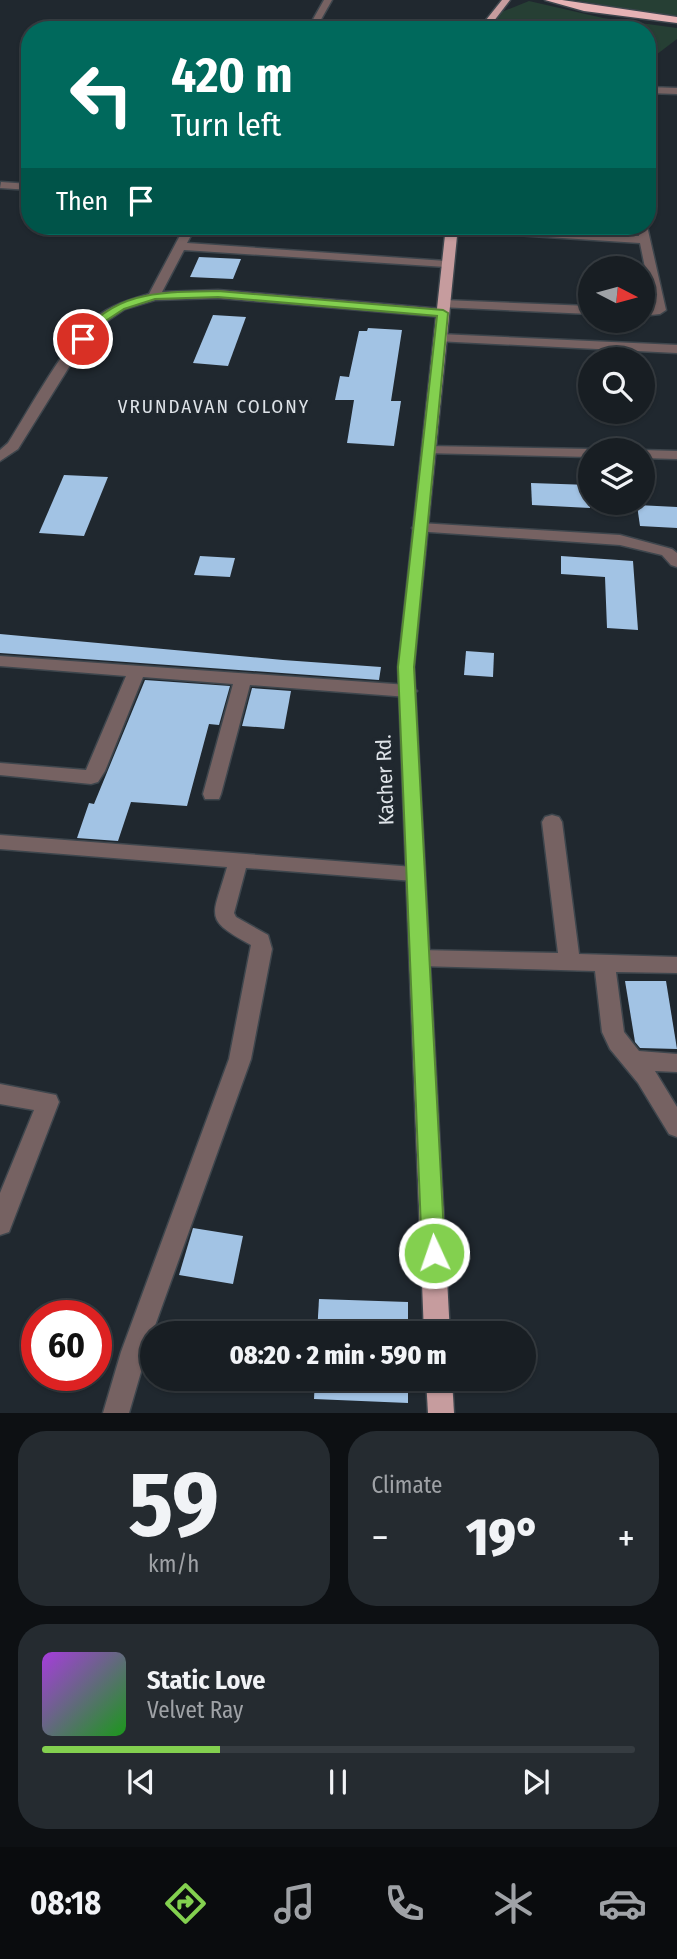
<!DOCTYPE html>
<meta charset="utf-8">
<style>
:root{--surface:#181e23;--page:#252b30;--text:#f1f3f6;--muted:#9fa2a6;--line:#363c41;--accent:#83d04f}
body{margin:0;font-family:"Fira Sans Condensed",sans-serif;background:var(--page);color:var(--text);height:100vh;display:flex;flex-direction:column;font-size:26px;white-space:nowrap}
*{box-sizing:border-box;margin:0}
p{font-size:23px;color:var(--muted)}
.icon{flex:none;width:38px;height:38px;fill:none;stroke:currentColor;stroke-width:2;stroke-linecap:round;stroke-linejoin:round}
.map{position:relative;height:1413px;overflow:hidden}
.details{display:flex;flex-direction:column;gap:18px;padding:18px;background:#0d1013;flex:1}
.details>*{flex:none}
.top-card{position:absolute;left:21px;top:21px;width:635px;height:214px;border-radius:28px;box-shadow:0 2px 5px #0004,0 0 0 2px var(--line);background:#00695c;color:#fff;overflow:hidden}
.needle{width:46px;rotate:96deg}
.tools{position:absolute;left:578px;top:256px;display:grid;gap:14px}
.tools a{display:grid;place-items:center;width:77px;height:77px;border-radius:50%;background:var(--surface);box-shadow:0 2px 5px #0004,0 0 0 2px var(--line);font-size:35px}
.speed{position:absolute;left:21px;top:1300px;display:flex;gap:14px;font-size:35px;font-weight:700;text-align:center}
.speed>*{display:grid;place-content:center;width:91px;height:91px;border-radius:50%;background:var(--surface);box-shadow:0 2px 5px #0004,0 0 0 2px var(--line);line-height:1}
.speed .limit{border:10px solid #d22;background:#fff;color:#111}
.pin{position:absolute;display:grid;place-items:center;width:60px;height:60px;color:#fff;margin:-30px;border:4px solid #fff;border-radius:50%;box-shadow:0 2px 7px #0007}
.me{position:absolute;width:77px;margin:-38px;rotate:357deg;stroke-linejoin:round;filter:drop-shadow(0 0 5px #0008)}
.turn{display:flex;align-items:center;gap:24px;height:147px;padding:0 35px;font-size:32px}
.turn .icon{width:91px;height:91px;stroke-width:2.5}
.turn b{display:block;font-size:49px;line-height:60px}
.then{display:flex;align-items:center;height:66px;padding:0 35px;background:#0003;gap:14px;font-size:26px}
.big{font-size:52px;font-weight:800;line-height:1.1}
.details .tile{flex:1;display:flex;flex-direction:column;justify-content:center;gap:10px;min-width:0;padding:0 24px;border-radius:28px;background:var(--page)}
.details .dial{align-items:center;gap:0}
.dial b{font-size:91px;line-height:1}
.song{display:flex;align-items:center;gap:21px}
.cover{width:84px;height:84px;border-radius:10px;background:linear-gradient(135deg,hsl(280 70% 55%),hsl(120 70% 35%))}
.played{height:7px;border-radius:4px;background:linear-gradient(90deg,var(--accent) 30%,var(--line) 30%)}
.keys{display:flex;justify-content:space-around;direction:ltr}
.heat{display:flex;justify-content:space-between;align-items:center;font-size:38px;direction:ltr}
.details .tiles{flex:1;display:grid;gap:18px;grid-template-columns:1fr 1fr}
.tile:last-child{grid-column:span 2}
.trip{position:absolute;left:140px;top:1321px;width:396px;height:70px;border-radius:35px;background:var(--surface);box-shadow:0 2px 5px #0004,0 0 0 2px var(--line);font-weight:800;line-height:70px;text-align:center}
.tab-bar{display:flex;height:112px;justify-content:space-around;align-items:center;background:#0a0c0e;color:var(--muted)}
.tab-bar .icon{width:49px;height:49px}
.tab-bar .current{color:var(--accent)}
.tab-bar b{font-size:32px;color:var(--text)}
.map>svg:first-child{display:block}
.green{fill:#263f34}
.building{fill:#a2c3e4}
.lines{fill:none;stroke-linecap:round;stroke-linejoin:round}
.minor-casing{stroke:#3e464d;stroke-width:3}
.major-casing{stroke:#3e464d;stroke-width:3}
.highway-casing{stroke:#3e464d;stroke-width:3}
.minor{fill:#766262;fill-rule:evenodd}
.major{fill:#c69c9e;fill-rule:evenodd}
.highway{fill:#e6b3b5;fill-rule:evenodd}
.route{fill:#83d04f;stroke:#558733;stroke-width:2}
.labels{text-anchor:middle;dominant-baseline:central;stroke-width:7;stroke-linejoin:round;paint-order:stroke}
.far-neighbourhood-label{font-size:19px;letter-spacing:2px;fill:#dee3e8;stroke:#20282f}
.street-label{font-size:21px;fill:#dee3e8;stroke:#20282f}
</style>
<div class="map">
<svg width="677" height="1413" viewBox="0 0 677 1413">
<rect width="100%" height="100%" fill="#20282f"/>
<g class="green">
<polygon points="575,0 677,0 677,18"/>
<polygon points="529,1 603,18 677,28 677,39 648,61 648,30 488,30 499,13"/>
</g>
<g class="building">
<polygon points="199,257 241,259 233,279 190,277"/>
<polygon points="213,315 246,317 228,366 193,363"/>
<polygon points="368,328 402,330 391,401 401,401 394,446 347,443 354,400 335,400 340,376 349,377 359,331 367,331"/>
<polygon points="64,475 108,477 84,536 39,533"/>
<polygon points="531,483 590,485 590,508 532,505"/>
<polygon points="637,505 677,507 677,528 640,526"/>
<polygon points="200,556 235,558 230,577 194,575"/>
<polygon points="561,556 633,561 638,630 607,628 605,577 561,574"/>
<polygon points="0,634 283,660 381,667 379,680 0,653"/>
<polygon points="466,651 494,653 493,677 464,675"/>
<polygon points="145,680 230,686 219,725 209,724 187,806 131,802 118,841 77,838 89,803 94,804"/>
<polygon points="252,688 291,691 284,729 242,726"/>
<polygon points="625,981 666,981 677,1049 640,1048 635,1042"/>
<polygon points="193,1228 243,1236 233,1284 179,1275"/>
<polygon points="319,1299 408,1302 408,1334 317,1334"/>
<polygon points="315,1379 408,1379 408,1403 314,1399"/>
</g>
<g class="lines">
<g class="minor-casing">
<g id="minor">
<polygon points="324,0 332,0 315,30 307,30"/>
<polygon points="212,27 227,30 208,30"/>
<polygon points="648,87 677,88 677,94 648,93"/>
<polygon points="1,182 30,184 30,190 0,188"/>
<path d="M185,226H196L187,243L446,261L452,264L446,267L184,250L162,292L218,290L443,309L449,313L443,317L218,298L155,300L125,309L101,325L74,359L18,449L0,461V450L8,443C29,410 66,341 95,318C112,305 129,300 149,294Z"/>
<polygon points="447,226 639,236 637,226 647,226 666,310 660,314 642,316 642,308 653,307 640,243 451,231 447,230"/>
<polygon points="444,300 590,306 590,314 440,307 440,301"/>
<polygon points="440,334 677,345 677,353 436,341 436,335"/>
<polygon points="428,446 590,449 594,450 590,450 590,457 423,453 423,447"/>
<polygon points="642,450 677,451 677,459 642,458"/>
<polygon points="420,523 620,535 672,549 677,553 677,567 671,565 662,555 620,545 415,531 412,528 415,525"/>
<polygon points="0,656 408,685 417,691 408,697 250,685 221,794 219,799 205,799 203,794 233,684 143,677 105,771 98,782 91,784 0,775 0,763 86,770 126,676 0,666"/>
<polygon points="552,815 559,817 562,822 579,954 677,957 677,973 616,972 624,1032 639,1051 677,1054 677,1072 655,1071 677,1107 677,1137 669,1134 638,1083 610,1049 602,1032 595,971 420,966 413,964 410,958 413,952 420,950 558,953 542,822 545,817"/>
<path d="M0,835L414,867L421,869L424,874L421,879L414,881L246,868L234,913L236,917L268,935L272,949L251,1059L152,1334L129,1413H103L121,1352L229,1059L251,945C202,918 213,918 227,867L0,849Z"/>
<polygon points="0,1084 56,1095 59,1102 9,1232 0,1235 0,1193 34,1110 0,1104"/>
</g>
</g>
<g class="major-casing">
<g id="major">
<polygon points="502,0 510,0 487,30 478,30"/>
<polygon points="446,226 458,226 414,667 450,1334 424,1334 398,667"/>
<polygon points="426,1379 452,1379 454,1413 428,1413"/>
</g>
</g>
<g class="highway-casing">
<polygon id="highway" points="545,0 562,0 677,17 677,23 584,11"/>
</g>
<use href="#minor" class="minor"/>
<use href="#major" class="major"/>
<use href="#highway" class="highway"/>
</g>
<path class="route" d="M218,291L443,310L448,313L414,667L445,1253L442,1261L434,1264L426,1261L422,1253L398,667L437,316L218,297L155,299L124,309L101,324L87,342L78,339C114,290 161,292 218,291Z"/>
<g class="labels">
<g class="far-neighbourhood-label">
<text x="214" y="406">VRUNDAVAN COLONY</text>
</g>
<g class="street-label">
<text transform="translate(385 780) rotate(-92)">Kacher Rd.</text>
</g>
</g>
</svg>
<div class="tools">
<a><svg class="needle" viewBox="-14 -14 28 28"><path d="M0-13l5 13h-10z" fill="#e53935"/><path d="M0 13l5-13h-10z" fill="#9fa2a6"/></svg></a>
<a><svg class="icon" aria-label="search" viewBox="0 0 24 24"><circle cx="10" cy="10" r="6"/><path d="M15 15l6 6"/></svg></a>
<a><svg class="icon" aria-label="layers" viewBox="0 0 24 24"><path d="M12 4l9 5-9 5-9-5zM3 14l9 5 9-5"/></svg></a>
</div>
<div class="speed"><div class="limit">60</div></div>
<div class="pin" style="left:83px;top:339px;background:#d93025"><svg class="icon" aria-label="arrive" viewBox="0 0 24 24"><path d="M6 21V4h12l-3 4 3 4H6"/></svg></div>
<svg class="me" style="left:434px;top:1253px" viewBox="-20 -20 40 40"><circle r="17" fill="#83d04f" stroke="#fff" stroke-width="3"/><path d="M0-11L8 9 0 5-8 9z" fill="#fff"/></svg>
<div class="trip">08:20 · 2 min · 590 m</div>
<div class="top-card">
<div class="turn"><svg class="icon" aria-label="left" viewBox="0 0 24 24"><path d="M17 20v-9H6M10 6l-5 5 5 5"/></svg><div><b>420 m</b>Turn left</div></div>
<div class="then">Then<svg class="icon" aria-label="arrive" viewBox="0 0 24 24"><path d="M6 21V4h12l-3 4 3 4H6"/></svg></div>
</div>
</div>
<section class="details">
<div class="tiles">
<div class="tile dial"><b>59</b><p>km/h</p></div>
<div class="tile"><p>Climate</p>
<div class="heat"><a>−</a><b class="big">19°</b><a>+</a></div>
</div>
<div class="tile">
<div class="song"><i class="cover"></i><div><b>Static Love</b><p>Velvet Ray</p></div></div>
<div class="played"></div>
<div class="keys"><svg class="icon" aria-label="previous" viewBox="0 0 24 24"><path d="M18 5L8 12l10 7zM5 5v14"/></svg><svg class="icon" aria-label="pause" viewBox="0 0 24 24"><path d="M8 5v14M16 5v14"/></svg><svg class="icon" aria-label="next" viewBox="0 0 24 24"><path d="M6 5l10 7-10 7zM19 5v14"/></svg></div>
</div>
</div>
</section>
<nav class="tab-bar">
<b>08:18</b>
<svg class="icon current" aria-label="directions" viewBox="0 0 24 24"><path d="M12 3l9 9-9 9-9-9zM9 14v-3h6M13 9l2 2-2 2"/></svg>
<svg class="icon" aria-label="music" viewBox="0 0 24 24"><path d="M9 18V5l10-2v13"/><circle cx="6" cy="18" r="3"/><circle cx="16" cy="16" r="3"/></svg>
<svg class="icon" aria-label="phone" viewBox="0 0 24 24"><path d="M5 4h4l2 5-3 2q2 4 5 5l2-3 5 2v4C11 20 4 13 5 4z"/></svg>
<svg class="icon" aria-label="climate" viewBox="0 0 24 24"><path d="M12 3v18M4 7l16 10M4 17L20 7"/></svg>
<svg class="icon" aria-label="car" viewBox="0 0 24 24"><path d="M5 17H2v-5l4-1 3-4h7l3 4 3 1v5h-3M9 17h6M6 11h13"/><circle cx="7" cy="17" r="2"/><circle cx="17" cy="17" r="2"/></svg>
</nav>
